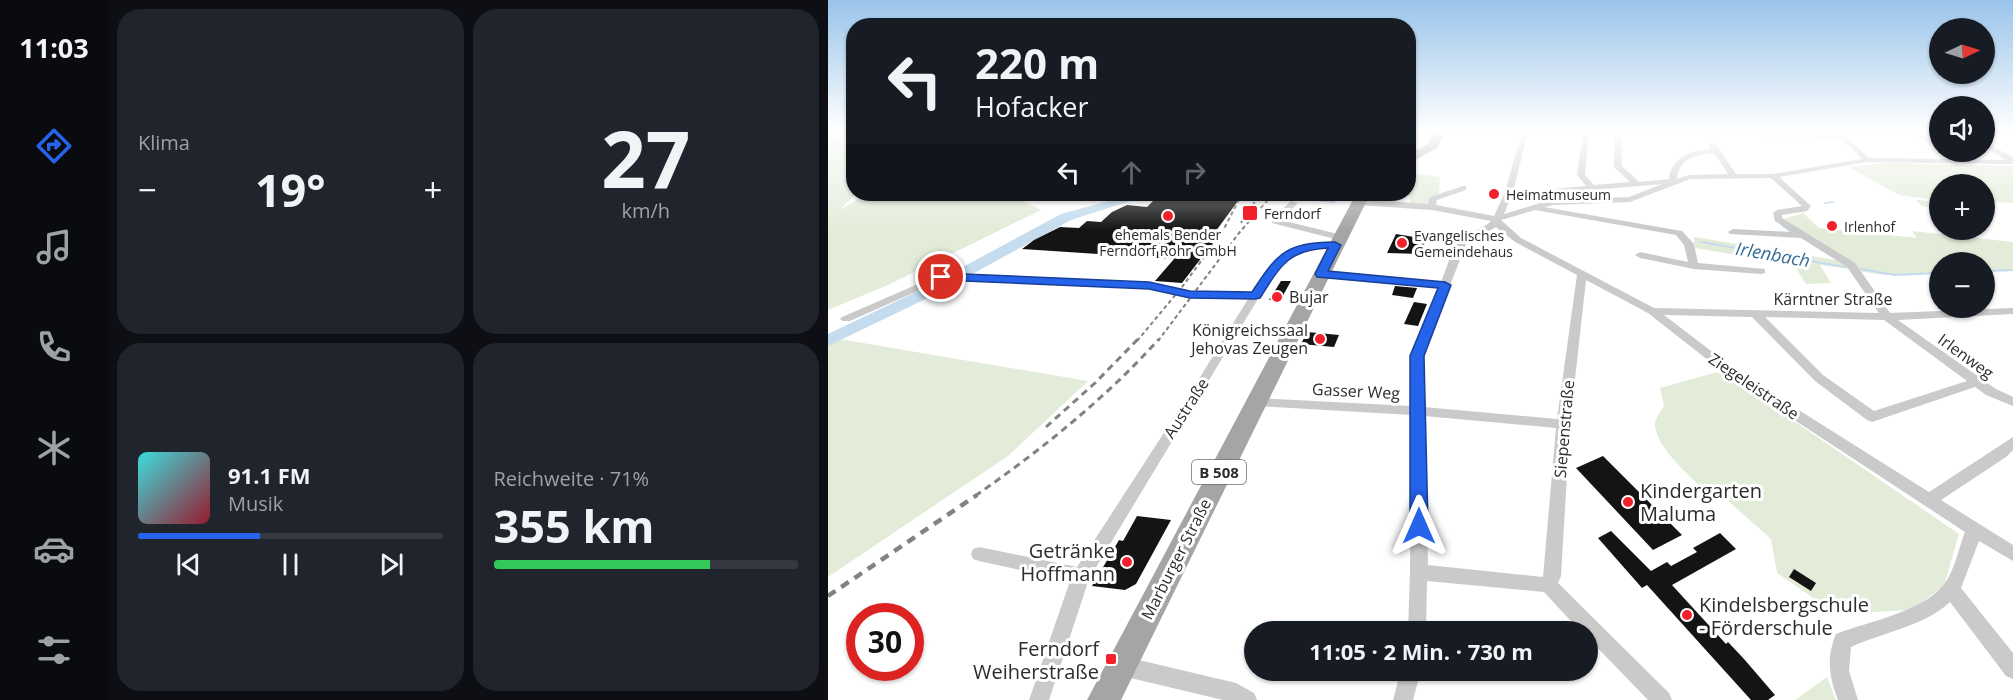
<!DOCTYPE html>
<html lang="de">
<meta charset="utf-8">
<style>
:root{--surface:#171b24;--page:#20242c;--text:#f1f3f6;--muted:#9ea1a6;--line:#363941;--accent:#2563eb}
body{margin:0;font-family:"Open Sans",sans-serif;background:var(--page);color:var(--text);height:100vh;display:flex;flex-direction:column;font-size:22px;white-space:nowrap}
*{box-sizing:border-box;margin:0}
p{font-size:20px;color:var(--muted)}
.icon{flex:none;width:33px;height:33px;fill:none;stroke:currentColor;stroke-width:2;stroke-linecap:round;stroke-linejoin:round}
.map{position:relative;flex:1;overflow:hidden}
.drawer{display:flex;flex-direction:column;gap:9px;padding:9px;background:#0d0f14;width:720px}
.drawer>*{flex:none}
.hud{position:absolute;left:18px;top:18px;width:570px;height:183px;border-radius:24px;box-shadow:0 2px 4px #0004;background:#171b24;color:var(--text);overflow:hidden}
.needle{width:39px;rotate:86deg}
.fabs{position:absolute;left:1101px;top:18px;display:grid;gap:12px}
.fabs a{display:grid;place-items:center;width:66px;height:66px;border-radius:50%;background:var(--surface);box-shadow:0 2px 4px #0004;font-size:30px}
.speed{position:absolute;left:18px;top:603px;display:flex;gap:12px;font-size:30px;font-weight:700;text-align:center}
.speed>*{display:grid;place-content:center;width:78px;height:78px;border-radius:50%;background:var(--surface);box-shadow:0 2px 4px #0004;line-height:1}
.speed .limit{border:9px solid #d22;background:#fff;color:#111}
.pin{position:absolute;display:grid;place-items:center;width:51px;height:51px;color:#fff;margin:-26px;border:3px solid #fff;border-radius:50%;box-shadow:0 2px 6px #0007}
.me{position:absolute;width:66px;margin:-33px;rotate:0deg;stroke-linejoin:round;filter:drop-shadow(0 0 4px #0008)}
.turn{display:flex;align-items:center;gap:21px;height:126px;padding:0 30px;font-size:27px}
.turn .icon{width:78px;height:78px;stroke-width:2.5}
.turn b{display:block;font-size:42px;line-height:51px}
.lanes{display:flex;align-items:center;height:57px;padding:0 30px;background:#0003;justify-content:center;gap:30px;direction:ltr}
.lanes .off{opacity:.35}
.big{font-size:45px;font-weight:700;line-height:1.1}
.drawer .tile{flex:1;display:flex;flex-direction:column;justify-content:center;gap:9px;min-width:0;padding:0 21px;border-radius:24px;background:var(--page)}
.drawer .dial{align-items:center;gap:0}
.dial b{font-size:78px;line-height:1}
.song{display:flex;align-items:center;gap:18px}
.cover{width:72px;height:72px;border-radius:9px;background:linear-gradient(135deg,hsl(180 70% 55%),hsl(350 70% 35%))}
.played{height:6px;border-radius:3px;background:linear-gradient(90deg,var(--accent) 40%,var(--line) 40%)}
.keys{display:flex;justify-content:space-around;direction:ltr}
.heat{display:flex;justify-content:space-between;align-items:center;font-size:33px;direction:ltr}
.charge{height:9px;border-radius:4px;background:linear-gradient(90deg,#34c759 71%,var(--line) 0)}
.drawer .tiles{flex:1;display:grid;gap:9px;grid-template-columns:repeat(2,1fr)}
.trip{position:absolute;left:416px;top:621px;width:354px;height:60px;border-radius:30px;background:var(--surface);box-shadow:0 2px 4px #0004;font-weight:700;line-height:60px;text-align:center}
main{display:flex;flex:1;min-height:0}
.menu{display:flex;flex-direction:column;width:108px;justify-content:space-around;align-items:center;background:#090b0e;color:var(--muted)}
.menu .icon{width:42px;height:42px}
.menu .current{color:var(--accent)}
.menu b{font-size:27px;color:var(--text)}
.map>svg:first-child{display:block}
.green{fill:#e3ecd9}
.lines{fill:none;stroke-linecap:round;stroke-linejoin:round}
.stream{stroke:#c4dcee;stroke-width:2}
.river{fill:#c4dcee;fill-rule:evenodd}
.building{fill:#141414}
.minor{fill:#cacaca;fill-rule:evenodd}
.primary{fill:#a5a5a5;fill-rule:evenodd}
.rail-far2{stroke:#828282;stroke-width:2;stroke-dasharray:4 3;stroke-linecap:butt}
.rail-far1{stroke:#828282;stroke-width:3;stroke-dasharray:7 5;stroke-linecap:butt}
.rail{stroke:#828282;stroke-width:4.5;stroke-dasharray:9 7;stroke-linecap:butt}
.route{fill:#2563eb;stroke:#184099;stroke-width:1.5}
.poi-dot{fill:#f3212b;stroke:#fff;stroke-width:2}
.labels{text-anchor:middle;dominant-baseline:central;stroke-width:6;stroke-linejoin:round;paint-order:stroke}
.far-poi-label{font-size:14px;fill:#2d2d2d;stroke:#fff;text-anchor:start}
.shield{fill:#fff;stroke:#6c6c6c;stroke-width:1.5}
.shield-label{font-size:15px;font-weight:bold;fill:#2d2d2d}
.poi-label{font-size:16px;fill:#2d2d2d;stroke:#fff;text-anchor:start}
.street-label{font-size:16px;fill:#2d2d2d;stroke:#fff}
.water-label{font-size:18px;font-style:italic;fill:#356d95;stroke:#fff}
.near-poi-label{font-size:20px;fill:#2d2d2d;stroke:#fff;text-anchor:start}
</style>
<main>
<nav class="menu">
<b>11:03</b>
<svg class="icon current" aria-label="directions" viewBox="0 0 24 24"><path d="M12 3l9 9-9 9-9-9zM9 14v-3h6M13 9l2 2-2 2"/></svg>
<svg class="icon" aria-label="music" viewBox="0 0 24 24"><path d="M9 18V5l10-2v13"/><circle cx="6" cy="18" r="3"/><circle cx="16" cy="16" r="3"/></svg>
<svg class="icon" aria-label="phone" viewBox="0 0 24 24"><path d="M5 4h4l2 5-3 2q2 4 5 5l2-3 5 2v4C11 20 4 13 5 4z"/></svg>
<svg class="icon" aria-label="climate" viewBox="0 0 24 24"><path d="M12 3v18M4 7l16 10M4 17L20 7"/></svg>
<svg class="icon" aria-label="car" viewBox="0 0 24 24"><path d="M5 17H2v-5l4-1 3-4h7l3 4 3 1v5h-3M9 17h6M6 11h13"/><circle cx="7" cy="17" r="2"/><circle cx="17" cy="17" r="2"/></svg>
<svg class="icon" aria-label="filters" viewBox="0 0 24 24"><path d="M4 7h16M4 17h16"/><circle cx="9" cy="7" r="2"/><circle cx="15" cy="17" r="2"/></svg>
</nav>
<section class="drawer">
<div class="tiles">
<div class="tile"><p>Klima</p>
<div class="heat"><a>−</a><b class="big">19°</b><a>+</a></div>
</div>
<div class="tile dial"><b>27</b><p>km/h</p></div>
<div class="tile">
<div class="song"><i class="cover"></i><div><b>91.1 FM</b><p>Musik</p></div></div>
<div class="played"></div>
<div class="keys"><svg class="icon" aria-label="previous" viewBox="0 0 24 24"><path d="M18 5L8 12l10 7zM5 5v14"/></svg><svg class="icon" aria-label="pause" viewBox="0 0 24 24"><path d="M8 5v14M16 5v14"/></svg><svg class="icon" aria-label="next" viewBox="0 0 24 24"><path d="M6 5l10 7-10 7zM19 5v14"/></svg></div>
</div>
<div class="tile"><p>Reichweite · 71%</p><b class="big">355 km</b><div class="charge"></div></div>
</div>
</section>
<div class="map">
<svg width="1185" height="700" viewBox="0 0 1185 700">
<rect width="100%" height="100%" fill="#fff"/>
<g class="green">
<polygon points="0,132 25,132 26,194 28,194 11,210 39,194 181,194 213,210 60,285 0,310"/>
<polygon points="1057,163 1185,166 1185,203 1169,202 1160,204 1167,213 1157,213 1156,184 1112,184 1111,209 1094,206 1088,200 1101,201 1100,199 1071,195 1021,167"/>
<polygon points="581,173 612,177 611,194 601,204 582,203 582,196 541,196 542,194 580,194"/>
<polygon points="973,211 991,228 1089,238 1084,231 1185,242 1185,271 1157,272 1156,262 1112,262 1111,273 1056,275 1031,271 953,219 973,214"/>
<polygon points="866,237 1014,261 1023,269 992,265 1003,283 978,284 966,265 867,248"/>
<polygon points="11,339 260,381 180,456 0,577 0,345"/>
<path d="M893,371L1131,534L1116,586L1083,610L1009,614L949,573L943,539L889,491L880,493C865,480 825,445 827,423C828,418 833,411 836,406L832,388Z"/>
<polygon points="999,677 1008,700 967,700"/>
</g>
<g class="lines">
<g class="stream">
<polyline points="469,198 506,202"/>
<polyline points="997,203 1005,202"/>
<polyline points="954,225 963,232"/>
<polyline points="873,242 1017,267"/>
<polyline points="141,269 142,274"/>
<polyline points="1033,269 1067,275 1112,273"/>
<polyline points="1156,271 1185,270"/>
</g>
<polygon class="river" points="306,194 324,194 243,220 106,295 0,346 0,334 94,289 233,214"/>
</g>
<g class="building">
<polygon points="330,196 410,201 382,239 388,239 354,283 327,281 346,259 194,249 206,240 232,227 251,228 259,221 273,222 284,212 299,205 319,207"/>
<polygon points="568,234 598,239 593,254 559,253"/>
<polygon points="453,281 463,281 452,301 441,300"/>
<polygon points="567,286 589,288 585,298 564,295"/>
<polygon points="586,302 599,304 590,326 576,324"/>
<polygon points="479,332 511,335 506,347 473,344"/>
<polygon points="775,456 854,535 825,550 748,468"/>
<polygon points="309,516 343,520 308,584 297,590 264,586 291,540 295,541"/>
<polygon points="783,531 823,571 839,562 843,566 869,552 865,548 892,533 908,549 844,585 898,644 900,642 916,659 947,695 940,700 923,700 819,585 814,588 770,538"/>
<polygon points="966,569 988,583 983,591 961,577"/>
</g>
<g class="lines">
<g class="minor">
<path d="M694,132H700L685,192L676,214L725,199L801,197L834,184L730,193L713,203H707V199L725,189L758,186L749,175L755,132H761L757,175L766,185L802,182L786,167L787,132H793L794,166L811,182L841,179C844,156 863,151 883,149L880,145L884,143H887L908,174H945L1034,159L1013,138L852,134L849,132L1009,134L1008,132H1014L1041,158L1178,160L1156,147V142L1185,157V164L1039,162L951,177L983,206L979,211L954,215V218L1027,263L1062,313L1185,308V314L1070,320L1168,389L1185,397V406L1158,395L1147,387L1044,422L1039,420L987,381L924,317L836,315L912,373L1101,492L1185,437V450L1178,457L1113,500L1185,545V561L1151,541L1133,588L1185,653V679L1178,676L1122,602C1095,627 1055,632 1023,647L1021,671L1030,700H1010C1001,677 998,658 1008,634C1041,621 1100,611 1119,580C1128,565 1131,547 1137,532L904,379L820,313L758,280L742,424L733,576L730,583L841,693L844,700H820L759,637V632H753L716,592L599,581L598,632H580L582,572L583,415L428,406L423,405L421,402L423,399L428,398L583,406V356L611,288L493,277L488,274L493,271L613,282C618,270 625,245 634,238C643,230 655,230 663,221L604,210L530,205L526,202L530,199L600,204L602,197L635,186H638V190L609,200L608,205L666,216L677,192ZM886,153L900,174L861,175L849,179C851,158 868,155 886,153ZM943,178L974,206L949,210L945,213L947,221L964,232L905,229L900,232L902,234L973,238L1019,267L1051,313L826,308L693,238L673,220L707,210L848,235L856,245L860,262L812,252L807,255L812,258L866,269L933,274L937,273V269L870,263L866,244L854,231L716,207L726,205L802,202L862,179ZM668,227L687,242L749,275L729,419L596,407L595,356L638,244ZM937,317L1056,320L1139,381L1046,411L995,375ZM596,416L728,428L715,577L600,565Z"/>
<polygon points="1083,132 1090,132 1112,145 1112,151"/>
<polygon points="463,201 470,203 453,220 514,235 514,239 511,240 444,223 444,219"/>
<path d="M507,242L510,243V247C475,254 466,244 442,279L261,579L221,700H201L242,581L151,561L145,559L143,554L145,549L151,547L249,567L374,374L420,299L368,298L321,289L114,280L22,321H14L12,319L14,317L113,274L321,283L368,292L423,293C449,252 458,244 507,242Z"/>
<polygon points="294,656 408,683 426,693 429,700 395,700 294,676 287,673 284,666 287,659"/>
<polygon points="573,670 593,670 585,700 565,700"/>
</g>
<g class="primary">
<polygon points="607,132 618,132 609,148 580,164 580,155 600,144"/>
<polygon points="528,194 542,194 293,700 259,700"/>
</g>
<g class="rail-far2">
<polyline points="413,223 432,194"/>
<polyline points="390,240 414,194"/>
<polyline points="309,341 354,287 393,234"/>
<polyline points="330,341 411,233 445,194"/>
</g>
<g class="rail-far1">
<polyline points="218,427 267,383 310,339"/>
<path d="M147,496C213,450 277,399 331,339"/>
</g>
<polyline class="rail" points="0,596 149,495"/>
</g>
<linearGradient id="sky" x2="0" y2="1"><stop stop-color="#99c4ea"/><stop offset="0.57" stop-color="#fff"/><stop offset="1" stop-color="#fff" stop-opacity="0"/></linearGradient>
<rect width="1185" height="230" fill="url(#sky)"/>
<path class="route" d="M507,242L513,245L500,271L617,282L623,285L596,356L600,526L597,531L591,533L584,531L582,526V356L610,288L489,277L487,274L500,248C459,250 452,267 432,298L427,299L362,298L321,289L113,280L107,277L113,273L321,282L362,291L424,292C450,252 458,243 507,242Z"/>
<g class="poi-dot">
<circle cx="666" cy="194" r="6"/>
<rect x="414" y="205" width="16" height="16" rx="3"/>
<circle cx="340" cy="216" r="6"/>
<circle cx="1004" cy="226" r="6"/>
<circle cx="574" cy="243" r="6"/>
<circle cx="449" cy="297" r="6"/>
<circle cx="492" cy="339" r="6"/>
<circle cx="800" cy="502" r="6"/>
<circle cx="299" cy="562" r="6"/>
<circle cx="859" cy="615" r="6"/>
<rect x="277" y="653" width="12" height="12" rx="3"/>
</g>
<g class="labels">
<g class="far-poi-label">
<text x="678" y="194">Heimatmuseum</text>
<text x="436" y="213">Ferndorf</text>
<text x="1016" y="226">Irlenhof</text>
<text x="340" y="234" text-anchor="middle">ehemals Bender<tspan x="340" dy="16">Ferndorf Rohr GmbH</tspan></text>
<text x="586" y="235">Evangelisches<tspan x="586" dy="16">Gemeindehaus</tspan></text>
</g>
<rect class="shield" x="364" y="460" width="54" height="24" rx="4.5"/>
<g class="shield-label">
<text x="391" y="472">B 508</text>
</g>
<g class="poi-label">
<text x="461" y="297">Bujar</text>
<text x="480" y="330" text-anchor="end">Königreichssaal<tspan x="480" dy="18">Jehovas Zeugen</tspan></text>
</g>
<g class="street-label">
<text x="1005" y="299">Kärntner Straße</text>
<text transform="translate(1138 356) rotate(36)">Irlenweg</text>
<text transform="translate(926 386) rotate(34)">Ziegeleistraße</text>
<text transform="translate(528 391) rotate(3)">Gasser Weg</text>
<text transform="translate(358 408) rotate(-57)">Austraße</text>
<text transform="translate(736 429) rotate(-85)">Siepenstraße</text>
<text transform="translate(348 559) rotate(-63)">Marburger Straße</text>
</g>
<g class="water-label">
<text transform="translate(945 254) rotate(10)">Irlenbach</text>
</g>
<g class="near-poi-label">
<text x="812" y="490">Kindergarten<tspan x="812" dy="23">Maluma</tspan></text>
<text x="287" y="550" text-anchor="end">Getränke<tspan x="287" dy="23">Hoffmann</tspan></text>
<text x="871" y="604">Kindelsbergschule<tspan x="871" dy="23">- Förderschule</tspan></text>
<text x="271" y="648" text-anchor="end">Ferndorf<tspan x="271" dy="23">Weiherstraße</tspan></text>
</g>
</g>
</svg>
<div class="fabs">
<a><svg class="needle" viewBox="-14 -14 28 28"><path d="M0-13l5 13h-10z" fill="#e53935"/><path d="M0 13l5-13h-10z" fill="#9ea1a6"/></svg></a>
<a><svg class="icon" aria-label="sound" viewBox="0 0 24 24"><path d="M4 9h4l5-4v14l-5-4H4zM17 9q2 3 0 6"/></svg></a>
<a>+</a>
<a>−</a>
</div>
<div class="speed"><div class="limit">30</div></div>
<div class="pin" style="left:113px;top:277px;background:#d93025"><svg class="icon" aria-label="arrive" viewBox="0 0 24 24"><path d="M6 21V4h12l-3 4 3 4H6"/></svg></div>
<svg class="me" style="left:591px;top:526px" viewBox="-20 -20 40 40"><path d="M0-17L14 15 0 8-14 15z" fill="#2563eb" stroke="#fff" stroke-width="4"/></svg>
<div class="trip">11:05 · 2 Min. · 730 m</div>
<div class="hud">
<div class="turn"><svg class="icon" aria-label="left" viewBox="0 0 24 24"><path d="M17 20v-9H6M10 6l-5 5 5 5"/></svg><div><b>220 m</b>Hofacker</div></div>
<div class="lanes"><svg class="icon" aria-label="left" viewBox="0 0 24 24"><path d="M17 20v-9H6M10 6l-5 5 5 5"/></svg><svg class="icon off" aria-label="ahead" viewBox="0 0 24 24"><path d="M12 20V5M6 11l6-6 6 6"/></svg><svg class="icon off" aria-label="right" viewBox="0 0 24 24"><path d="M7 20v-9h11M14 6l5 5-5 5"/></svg></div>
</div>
</div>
</main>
